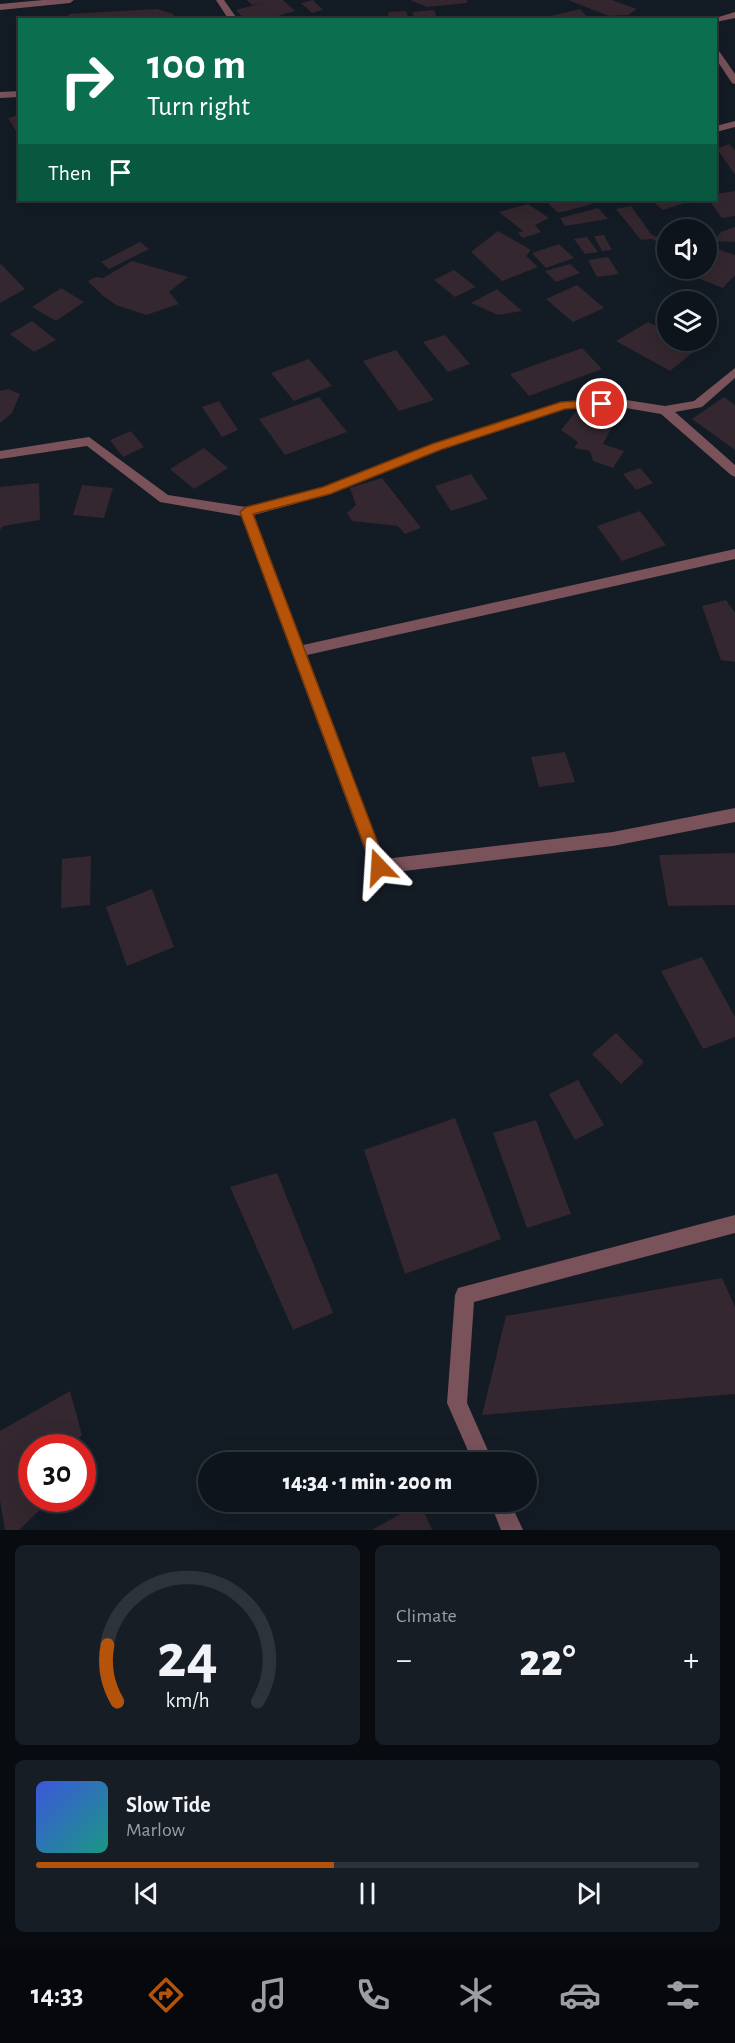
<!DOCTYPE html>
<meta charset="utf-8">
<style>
:root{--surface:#0e141c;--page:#171d25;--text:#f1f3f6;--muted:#9b9ea3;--line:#2e333b;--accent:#b45309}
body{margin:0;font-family:"Alegreya Sans",sans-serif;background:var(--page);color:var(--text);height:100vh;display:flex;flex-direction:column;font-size:22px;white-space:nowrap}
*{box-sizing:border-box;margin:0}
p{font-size:20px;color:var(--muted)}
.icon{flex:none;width:33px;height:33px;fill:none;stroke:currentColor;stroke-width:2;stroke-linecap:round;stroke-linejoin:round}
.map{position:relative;height:1530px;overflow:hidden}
.side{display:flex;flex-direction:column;gap:15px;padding:15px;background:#080b0f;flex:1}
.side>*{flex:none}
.top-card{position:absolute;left:18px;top:18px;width:699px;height:183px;border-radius:0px;box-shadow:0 6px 24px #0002,0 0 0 2px var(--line);background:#0b6e4f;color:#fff;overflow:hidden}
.buttons{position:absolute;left:657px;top:219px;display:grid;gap:12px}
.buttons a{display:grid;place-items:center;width:60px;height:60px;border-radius:50%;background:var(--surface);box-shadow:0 6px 24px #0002,0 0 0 2px var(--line);font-size:30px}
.speed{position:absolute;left:18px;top:1434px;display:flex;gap:12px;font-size:30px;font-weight:700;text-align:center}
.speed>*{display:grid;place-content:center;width:78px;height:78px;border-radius:50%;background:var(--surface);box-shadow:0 6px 24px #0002,0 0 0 2px var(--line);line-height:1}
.speed .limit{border:9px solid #d22;background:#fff;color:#111}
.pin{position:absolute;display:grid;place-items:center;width:51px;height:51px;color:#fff;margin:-26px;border:3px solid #fff;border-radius:50%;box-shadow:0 2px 6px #0007}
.me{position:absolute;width:66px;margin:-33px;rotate:340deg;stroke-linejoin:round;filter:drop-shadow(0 0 4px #0008)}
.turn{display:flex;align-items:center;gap:21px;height:126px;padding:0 30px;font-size:27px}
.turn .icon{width:78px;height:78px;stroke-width:2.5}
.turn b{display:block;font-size:42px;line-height:51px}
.then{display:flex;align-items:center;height:57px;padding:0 30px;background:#0003;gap:12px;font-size:22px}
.big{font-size:45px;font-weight:800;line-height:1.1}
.side .widget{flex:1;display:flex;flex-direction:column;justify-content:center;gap:9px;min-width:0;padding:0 21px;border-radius:9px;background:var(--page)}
.side .dial{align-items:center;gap:0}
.dial svg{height:156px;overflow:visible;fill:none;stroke:var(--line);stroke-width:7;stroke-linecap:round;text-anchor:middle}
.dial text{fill:var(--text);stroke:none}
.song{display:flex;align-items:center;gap:18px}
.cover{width:72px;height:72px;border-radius:9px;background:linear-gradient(135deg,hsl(230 70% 55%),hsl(170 70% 35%))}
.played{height:6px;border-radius:3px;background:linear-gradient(90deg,var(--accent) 45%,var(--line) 45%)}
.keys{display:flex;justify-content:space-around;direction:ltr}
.heat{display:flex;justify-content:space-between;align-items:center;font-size:33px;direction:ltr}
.side .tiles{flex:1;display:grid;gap:15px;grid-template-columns:1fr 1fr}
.widget:last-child{grid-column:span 2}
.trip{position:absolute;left:198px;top:1452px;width:339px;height:60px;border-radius:30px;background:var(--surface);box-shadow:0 6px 24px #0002,0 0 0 2px var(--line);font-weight:800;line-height:60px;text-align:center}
.tabs{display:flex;height:96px;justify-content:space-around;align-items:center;background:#06080b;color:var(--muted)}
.tabs .icon{width:42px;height:42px}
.tabs .current{color:var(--accent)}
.tabs b{font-size:27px;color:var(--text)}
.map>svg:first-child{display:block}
.building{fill:#34272f}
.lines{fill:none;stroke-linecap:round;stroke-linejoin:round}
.street{fill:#79525a;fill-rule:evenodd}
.route{fill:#b45309;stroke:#753606;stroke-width:1.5}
</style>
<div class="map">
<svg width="735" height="1530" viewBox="0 0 735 1530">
<rect width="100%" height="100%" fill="#131b25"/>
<g class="building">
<polygon points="247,0 283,0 295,11 265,20 245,20 236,10 263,3 252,5"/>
<polygon points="313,0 323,10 312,13 301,3"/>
<polygon points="410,0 467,0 467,3 427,7"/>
<polygon points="568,0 612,0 637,9 628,15 609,16"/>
<polygon points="157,9 173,14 176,20 59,19 69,16 68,14"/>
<polygon points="580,9 590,20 549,20 546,17"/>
<polygon points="434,10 438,20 415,20 412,12"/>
<polygon points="406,11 409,20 389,20 388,12"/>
<polygon points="20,115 20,132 17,133 8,118"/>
<polygon points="729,144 735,150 735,175 717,149"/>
<polygon points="735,191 735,216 722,218 709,200 716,200 716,194"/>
<polygon points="545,200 588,200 592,204 558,213"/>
<polygon points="651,200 693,200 663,210"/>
<polygon points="528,204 549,218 535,225 541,232 523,238 518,233 523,231 499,212"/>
<polygon points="631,206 651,234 656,237 668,232 668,240 660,243 651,239 641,240 616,209"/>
<polygon points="598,208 608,219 565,226 560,218"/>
<polygon points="735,227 735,242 714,241 721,232"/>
<polygon points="498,231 531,250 526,256 538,267 502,281 471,252"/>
<polygon points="604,235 612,250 602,251 594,236"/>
<polygon points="587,237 598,252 585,254 574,239"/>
<polygon points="140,242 149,249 109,269 101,262"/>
<polygon points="559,244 574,258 546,268 532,253"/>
<polygon points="714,248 735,255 735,275 723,288 692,276 698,268 706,268 706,257"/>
<polygon points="608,257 619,274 597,277 588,260"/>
<polygon points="132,261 188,277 169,292 179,304 146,315 116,305 102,295 88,281 96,277 103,278"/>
<polygon points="1,264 25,289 0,303 0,265"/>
<polygon points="570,264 580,273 556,282 545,271"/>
<polygon points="454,270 476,287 455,297 434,280"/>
<polygon points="577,285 604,308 573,322 546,299"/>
<polygon points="61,288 84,302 56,321 32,307"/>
<polygon points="497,289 522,311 498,315 471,303"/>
<polygon points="32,321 56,340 34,352 10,334"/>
<polygon points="648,322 668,332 668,340 683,340 697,349 670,371 616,341"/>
<polygon points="445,335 470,364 448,372 423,342"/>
<polygon points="582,348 602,369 529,396 510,374"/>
<polygon points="396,350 434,400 399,411 363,361"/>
<polygon points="309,359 332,386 294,401 271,373"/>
<polygon points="8,389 20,394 12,413 0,423 0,391"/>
<polygon points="319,397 347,432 285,455 259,419"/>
<polygon points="724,397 735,405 735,450 692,419"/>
<polygon points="219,401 238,430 222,437 202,407"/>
<polygon points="578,409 616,419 603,444 624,451 613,468 593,461 590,451 574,448 578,442 561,430"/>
<polygon points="131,431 144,447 123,457 110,440"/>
<polygon points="204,448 228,468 194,489 170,469"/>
<polygon points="640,468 653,483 636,490 623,474"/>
<polygon points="471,474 488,499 451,511 435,486"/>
<polygon points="382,478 421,528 405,534 398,526 352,521 347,513 356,505 350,488"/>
<polygon points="39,483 40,520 3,526 0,530 0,487"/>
<polygon points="82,485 113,488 104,518 73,515"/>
<polygon points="640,511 666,545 622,561 597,526"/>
<polygon points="726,600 735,613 735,662 721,660 702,606"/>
<polygon points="565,752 575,782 539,787 531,757"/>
<polygon points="735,853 735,905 668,906 659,855"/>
<polygon points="91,856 90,905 61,908 62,859"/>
<polygon points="152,889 174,947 127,966 106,907"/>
<polygon points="702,957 735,1017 735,1037 703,1049 661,971"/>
<polygon points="616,1033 644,1062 621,1084 592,1054"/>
<polygon points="578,1080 604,1125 575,1140 549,1094"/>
<polygon points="455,1118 501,1239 405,1274 364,1150"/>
<polygon points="536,1120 571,1214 527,1228 493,1133"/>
<polygon points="277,1173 333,1313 293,1330 230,1187"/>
<polygon points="722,1278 735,1307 735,1394 482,1415 506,1316"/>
<polygon points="70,1391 82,1435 68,1448 32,1448 32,1498 45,1498 43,1507 19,1530 5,1530 0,1500 0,1431"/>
<polygon points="420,1503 432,1530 372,1530"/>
</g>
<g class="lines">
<g class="street">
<polygon points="43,0 74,0 70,3 0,10 0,4"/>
<polygon points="216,0 224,0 238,20 229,20"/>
<polygon points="735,12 735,18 716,22 716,20 709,20"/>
<polygon points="716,50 719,51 735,74 735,84 732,83 716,59"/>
<polygon points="20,91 20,97 0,98 0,92"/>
<polygon points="735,121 735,127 716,132 716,126"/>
<polygon points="735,368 735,378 702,407 675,412 735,465 735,477 731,475 661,414 620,407 566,409 440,450 331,494 254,515 303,645 735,549 735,559 307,655 384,859 613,832 735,808 735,822 613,846 379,874 373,872 241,516 160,502 87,446 0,459 0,451 89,437 168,495 246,507 323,487 432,444 565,401 620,399 665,406 694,401"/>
<polygon points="735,1215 735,1233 474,1302 467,1403 493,1462 473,1462 447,1403 455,1295 458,1288"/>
<polygon points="490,1502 510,1502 523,1530 501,1530"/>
</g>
</g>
<polygon class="route" points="602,400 607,404 606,406 565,409 440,450 330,494 253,514 387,867 384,872 379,874 374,872 240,512 246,507 323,487 432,444 561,402"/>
</svg>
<div class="buttons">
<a><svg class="icon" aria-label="sound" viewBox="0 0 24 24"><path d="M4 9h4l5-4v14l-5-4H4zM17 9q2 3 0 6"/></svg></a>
<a><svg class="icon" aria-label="layers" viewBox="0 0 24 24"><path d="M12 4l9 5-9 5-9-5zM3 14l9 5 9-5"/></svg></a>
</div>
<div class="speed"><div class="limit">30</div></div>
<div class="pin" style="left:602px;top:404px;background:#d93025"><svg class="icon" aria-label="arrive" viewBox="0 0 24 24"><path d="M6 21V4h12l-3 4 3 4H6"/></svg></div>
<svg class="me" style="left:379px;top:867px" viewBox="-20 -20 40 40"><path d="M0-17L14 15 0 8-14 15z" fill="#b45309" stroke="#fff" stroke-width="4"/></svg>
<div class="trip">14:34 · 1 min · 200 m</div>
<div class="top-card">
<div class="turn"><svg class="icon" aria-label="right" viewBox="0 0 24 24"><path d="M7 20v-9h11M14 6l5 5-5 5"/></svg><div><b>100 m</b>Turn right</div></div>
<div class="then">Then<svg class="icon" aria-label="arrive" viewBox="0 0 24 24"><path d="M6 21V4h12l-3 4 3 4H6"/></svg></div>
</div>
</div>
<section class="side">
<div class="tiles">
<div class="widget dial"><svg viewBox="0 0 100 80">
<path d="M14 69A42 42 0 1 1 86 69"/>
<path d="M14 69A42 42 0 0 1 9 40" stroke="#b45309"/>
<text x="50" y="56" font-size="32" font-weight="700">24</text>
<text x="50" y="72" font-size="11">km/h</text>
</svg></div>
<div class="widget"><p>Climate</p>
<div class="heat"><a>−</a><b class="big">22°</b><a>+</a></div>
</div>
<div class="widget">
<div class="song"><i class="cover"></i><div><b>Slow Tide</b><p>Marlow</p></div></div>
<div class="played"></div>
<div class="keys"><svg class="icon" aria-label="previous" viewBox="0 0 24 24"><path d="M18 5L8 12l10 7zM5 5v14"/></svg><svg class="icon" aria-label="pause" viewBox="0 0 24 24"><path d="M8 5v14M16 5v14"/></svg><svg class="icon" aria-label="next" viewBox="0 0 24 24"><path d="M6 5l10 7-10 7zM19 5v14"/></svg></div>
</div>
</div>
</section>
<nav class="tabs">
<b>14:33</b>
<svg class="icon current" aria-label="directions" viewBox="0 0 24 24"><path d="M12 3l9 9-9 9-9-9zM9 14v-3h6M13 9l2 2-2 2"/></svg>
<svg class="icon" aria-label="music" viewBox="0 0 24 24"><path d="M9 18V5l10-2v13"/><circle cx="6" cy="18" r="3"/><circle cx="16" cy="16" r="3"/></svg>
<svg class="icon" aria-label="phone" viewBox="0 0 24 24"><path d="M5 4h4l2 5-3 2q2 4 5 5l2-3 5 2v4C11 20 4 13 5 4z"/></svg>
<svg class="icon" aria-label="climate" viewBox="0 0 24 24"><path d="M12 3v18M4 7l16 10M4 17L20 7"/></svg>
<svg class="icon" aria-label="car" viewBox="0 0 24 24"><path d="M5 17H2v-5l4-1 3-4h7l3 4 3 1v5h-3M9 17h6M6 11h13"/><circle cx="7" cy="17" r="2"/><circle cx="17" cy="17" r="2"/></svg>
<svg class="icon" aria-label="filters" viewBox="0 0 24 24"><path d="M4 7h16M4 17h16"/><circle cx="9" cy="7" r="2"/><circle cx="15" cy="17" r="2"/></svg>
</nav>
